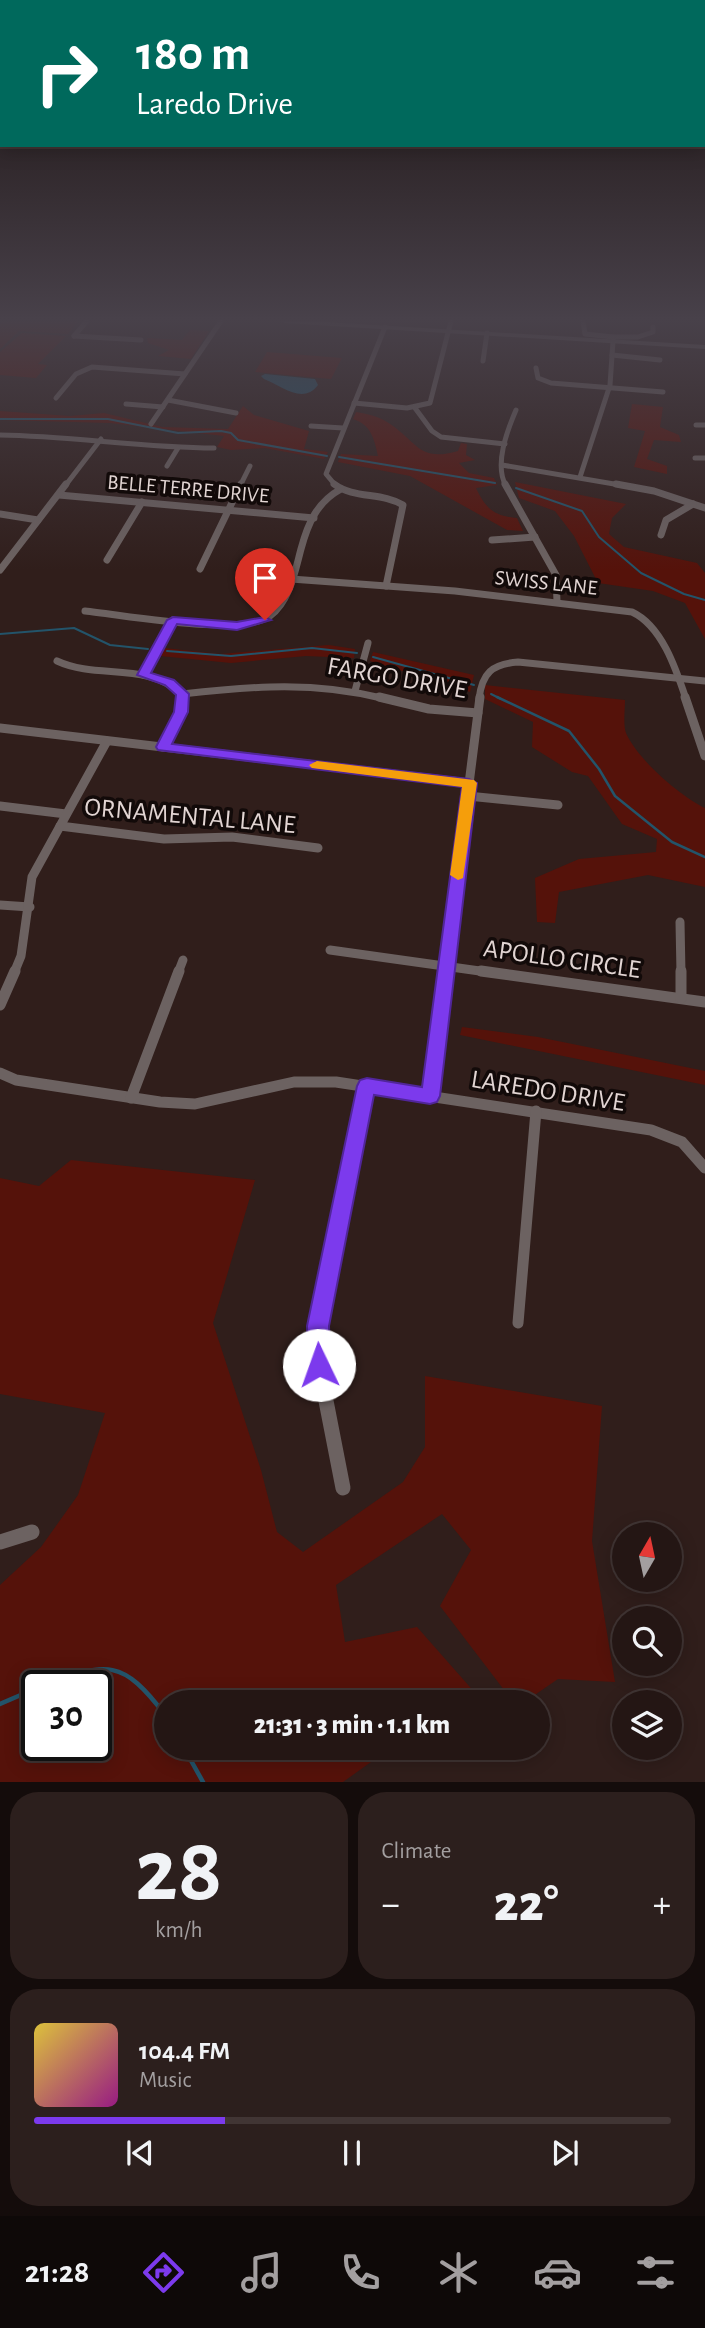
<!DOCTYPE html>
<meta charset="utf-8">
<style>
:root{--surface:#241614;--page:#2c1f1d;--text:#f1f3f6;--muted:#a39fa0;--line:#413534;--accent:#7c3aed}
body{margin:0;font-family:"Alegreya Sans",sans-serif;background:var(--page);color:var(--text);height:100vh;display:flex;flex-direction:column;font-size:26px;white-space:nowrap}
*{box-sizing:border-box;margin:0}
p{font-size:23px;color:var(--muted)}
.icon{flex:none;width:38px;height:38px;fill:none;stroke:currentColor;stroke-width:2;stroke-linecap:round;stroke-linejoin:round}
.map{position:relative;height:1782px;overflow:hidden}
.details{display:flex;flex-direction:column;gap:10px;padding:10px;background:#140c0b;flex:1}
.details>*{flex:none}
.top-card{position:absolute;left:0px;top:0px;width:705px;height:147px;box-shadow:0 4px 18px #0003,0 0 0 2px var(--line);background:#00695c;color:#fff;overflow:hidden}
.needle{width:46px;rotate:9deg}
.fabs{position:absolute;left:612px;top:1522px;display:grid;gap:14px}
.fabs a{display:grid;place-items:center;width:70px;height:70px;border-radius:50%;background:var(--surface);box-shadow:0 4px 18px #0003,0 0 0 2px var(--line);font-size:35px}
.speed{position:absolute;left:21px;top:1670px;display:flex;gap:14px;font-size:35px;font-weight:700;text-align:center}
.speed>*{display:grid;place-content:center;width:91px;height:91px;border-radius:50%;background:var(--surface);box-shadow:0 4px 18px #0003,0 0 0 2px var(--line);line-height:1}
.speed .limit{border:4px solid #111;border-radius:10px;background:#fff;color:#111}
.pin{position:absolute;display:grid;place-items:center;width:60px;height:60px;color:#fff;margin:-72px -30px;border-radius:50% 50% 50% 0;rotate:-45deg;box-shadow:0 0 7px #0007}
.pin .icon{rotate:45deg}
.me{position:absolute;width:77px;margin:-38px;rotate:357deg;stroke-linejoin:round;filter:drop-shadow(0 0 5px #0008)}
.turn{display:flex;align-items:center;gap:24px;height:147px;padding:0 21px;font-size:32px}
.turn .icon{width:91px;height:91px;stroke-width:2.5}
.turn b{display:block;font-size:49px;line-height:60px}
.big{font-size:52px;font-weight:800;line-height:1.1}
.details .widget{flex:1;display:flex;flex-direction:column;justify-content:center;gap:10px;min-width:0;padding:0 24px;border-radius:28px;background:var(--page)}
.details .dial{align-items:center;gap:0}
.dial b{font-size:91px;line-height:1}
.song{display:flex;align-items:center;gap:21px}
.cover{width:84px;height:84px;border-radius:10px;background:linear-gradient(135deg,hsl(50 70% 55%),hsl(310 70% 35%))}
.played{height:7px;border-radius:4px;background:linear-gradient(90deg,var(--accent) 30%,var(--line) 30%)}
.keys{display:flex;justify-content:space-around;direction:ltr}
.heat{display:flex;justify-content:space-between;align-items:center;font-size:38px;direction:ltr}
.details .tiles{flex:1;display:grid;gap:10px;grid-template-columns:1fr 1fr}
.widget:last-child{grid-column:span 2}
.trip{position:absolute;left:154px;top:1690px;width:396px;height:70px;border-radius:35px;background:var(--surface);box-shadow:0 4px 18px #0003,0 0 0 2px var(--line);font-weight:800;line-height:70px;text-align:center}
.menu{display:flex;height:112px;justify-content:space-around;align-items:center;background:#0e0908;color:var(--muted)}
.menu .icon{width:49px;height:49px}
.menu .current{color:var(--accent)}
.menu b{font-size:32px;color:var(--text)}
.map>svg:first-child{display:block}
.green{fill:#55120a;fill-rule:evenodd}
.water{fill:#23546a}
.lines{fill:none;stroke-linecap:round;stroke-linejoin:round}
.stream-far2{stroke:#23546a;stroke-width:2}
.stream-far1{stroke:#23546a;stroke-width:2.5}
.stream{stroke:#23546a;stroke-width:4.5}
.minor-far4{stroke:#6c6261;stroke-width:5}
.minor-far3{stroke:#6c6261;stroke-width:7}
.minor-far2{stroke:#6c6261;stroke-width:9}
.minor-far1{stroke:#6c6261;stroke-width:11}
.minor{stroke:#6c6261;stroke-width:15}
.tertiary{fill:#6c6261;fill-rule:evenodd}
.route{fill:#7c3aed;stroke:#51269a;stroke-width:2}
.slow{fill:#f59e0b}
.labels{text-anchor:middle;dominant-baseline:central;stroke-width:7;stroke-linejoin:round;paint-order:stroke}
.far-street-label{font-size:21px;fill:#e2d5d3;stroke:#120a09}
.street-label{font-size:26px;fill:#e2d5d3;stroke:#120a09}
</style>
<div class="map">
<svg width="705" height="1782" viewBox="0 0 705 1782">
<rect width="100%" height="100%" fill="#301e1b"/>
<g class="green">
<polygon points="6,321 78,321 68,334 19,331 0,349 0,323"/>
<polygon points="190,330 209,331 191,359 158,356 169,350 148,343 147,338 182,340"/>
<polygon points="22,333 66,336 38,364 47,365 36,378 0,375 0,352"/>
<polygon points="267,352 342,358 331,379 255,372"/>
<polygon points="632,404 663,407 660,427 679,435 681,442 654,440 647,459 667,466 667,474 634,467 645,431 628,428"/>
<polygon points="243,406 254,415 309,431 304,449 328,452 324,459 265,448 231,450 217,447 224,436 110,423 0,420 0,411 70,416 104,413 162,427 228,429"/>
<path d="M356,412C367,414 378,416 387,422C417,440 417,463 458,451L461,443L467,444L466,455L475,460L459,463L469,473L494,478L497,485L476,488C486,509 494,516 517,518L523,531L507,530L410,476L338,462L341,454L378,456C374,438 371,425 353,419Z"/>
<polygon points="515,482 626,504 612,518 609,534 624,547 697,563 705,573 705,639 685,603 653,591 598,583 574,536 555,511 519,498"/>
<polygon points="329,645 355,649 354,658 306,656 231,663 160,656 164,648 220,654"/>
<polygon points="373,652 474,675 470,692 370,661"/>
<path d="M485,685L625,700C625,709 623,725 626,733C638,760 680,796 705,808V887L648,875L559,892L555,923L537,922L535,878L579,859L656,852L657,839L622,824L588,776L572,772L532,747L533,722L485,699Z"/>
<polygon points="462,1027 538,1037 705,1071 705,1085 460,1035"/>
<path d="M71,1160L255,1180L213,1323L261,1470L277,1532L303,1552L403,1482L425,1447V1376L602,1406L592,1541L615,1682L558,1679L523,1703H514L440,1606L471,1550L442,1514L336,1585L345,1642L417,1627L484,1703H166V1748H424L371,1762L343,1782H0V1585L41,1547L78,1495L105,1413L0,1394V1178L39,1186ZM37,1685H96V1745H37Z"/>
</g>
<path class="water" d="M265,374L315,379L318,385C303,405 282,386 264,379L261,376Z"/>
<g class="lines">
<g class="stream-far2">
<polyline points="0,419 108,419 178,433 221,431 231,433 238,440 327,456"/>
<polyline points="339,457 495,483"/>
<polyline points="516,488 582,511 599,537 641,573 684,594 705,600"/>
<polyline points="0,634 74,628 110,645 148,649"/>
<polyline points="167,651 231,656 312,648 357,653"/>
<polyline points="373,657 474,685"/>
<polyline points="491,694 501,699"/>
</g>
<polyline class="stream-far1" points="497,697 569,731 599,769 615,796 672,842 705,857"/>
<g class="stream">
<path d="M44,1685C108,1662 122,1658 166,1716"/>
<polyline points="0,1704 37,1688"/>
<polyline points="184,1748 203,1782"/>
</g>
<g class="minor-far4">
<polyline points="74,336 141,340"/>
<polyline points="74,336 87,321"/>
<polyline points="613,337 638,337 653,332 653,327"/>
<polyline points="612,355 660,360"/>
<polyline points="483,361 487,333"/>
<polyline points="536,368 538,378 551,383 663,392"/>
<polyline points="56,398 76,374 92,367 185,374"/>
<polyline points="168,400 236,413"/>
<polyline points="354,403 407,408 430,403 451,321"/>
<polyline points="126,404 163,407"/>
<polyline points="415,408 432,431 441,437 505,444"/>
<polyline points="151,424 221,321"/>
<polyline points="696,425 705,425"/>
<polyline points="311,426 343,428"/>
<path d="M0,435C72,436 143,448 214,448"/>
<polyline points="695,458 705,458"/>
<polyline points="502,465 626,486"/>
<polyline points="167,466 178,448"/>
<polyline points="580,477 610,385 613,341 613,337 585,334 583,321"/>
<polyline points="65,486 101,439"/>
<polyline points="240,486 250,466"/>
<polyline points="336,486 326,474 385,327"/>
<path d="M506,486C494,465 507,431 516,410"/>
</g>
<g class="minor-far3">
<path d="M334,484C354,499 382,492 403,505L386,586"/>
<polyline points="505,484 556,575 557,602"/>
<polyline points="616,484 654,491 705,508"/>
<polyline points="59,495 314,518"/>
<polyline points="0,514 38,520"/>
<polyline points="661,535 666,520 693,504"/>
<polyline points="492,540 535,537"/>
<polyline points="107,560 142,502"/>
<polyline points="200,569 241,484"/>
<polyline points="0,570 66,484"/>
<path d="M291,579L455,591L632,612C662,626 676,669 686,699"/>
<path d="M85,611C125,615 240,637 270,616C290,601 295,571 301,549C308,523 317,502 341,489"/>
<path d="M57,661C98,680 145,661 182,694V699"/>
<polyline points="143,675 173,620"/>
<polyline points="355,691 368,643"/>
<path d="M182,694C255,686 314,681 386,699"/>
<path d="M479,699C482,673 492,664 518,662L705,681"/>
</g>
<g class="minor-far2">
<polyline points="379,697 429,709 478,713"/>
<polyline points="685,697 705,756"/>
<polyline points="0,728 469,783"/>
<polyline points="163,747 181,712 182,697"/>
<polyline points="468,796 558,805"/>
<polyline points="0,806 66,814"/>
<polyline points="60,826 164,839 232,837 318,848"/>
<polyline points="0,905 30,907"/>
<polyline points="680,922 681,973"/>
<polyline points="330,950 494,973"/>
<polyline points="14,973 21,956 32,877 107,741"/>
<polyline points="178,973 183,960"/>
<polyline points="445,973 480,697"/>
</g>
<g class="minor-far1">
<polyline points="481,971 705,1002"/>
<polyline points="681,971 681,998"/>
<polyline points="0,1005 15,971"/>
<polyline points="0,1073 16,1080 160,1102 195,1104 294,1082 336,1082 651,1130 682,1142 705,1168"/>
<polyline points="430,1096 446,971"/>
<polyline points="131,1098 179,971"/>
<polyline points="518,1323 536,1111"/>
<polyline points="318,1326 367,1086"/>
</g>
<g class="minor">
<polyline points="318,1325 319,1365 343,1488"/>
<polyline points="0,1542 32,1532"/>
</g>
<polygon class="tertiary" points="281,321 310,321 705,345 705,349 284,323"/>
</g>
<linearGradient id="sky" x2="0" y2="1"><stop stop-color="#1a100f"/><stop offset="0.56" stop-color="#48414a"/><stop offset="1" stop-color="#48414a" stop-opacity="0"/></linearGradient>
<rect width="705" height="570" fill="url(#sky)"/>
<polygon class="route" points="173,617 237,622 265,617 271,620 237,630 177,624 151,673 174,680 189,694 188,712 172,744 469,779 477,783 440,1096 437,1102 430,1104 374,1095 329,1326 331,1365 327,1373 319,1376 311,1373 308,1365 307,1326 357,1086 360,1080 367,1078 422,1087 462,787 158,750 156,747 174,712 176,695 165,685 137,675 167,620"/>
<polygon class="slow" points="317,761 474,780 477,783 463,878 458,880 450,875 462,787 312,768 309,765"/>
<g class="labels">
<g class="far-street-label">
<text transform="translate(188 489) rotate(5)">BELLE TERRE DRIVE</text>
<text transform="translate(546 583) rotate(6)">SWISS LANE</text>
</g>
<g class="street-label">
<text transform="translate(397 678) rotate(10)">FARGO DRIVE</text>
<text transform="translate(190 816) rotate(5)">ORNAMENTAL LANE</text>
<text transform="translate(562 959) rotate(8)">APOLLO CIRCLE</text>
<text transform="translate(548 1091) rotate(9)">LAREDO DRIVE</text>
</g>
</g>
</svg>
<div class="fabs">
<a><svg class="needle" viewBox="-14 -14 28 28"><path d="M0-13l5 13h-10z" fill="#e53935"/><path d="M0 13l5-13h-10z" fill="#a39fa0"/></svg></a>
<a><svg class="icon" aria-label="search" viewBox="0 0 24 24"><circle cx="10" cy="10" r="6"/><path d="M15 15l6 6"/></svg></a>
<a><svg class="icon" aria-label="layers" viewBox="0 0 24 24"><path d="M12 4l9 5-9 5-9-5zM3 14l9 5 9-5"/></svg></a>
</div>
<div class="speed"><div class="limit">30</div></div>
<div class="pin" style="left:265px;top:620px;background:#d93025"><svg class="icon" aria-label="arrive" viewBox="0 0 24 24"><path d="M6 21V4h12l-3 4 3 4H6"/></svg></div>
<svg class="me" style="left:319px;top:1365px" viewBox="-20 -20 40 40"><circle r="19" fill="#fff"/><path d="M0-13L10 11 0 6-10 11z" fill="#7c3aed"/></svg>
<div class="trip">21:31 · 3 min · 1.1 km</div>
<div class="top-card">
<div class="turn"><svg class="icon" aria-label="right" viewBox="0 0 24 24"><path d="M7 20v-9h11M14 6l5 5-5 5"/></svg><div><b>180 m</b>Laredo Drive</div></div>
</div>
</div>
<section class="details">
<div class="tiles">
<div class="widget dial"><b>28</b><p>km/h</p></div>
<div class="widget"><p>Climate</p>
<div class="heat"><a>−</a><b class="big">22°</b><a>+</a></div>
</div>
<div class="widget">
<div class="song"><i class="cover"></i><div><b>104.4 FM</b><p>Music</p></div></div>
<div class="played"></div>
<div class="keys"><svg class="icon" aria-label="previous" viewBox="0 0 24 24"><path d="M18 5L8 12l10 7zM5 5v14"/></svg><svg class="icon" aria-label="pause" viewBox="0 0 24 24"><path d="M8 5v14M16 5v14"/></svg><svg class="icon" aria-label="next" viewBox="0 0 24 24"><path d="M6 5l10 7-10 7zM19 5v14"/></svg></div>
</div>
</div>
</section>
<nav class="menu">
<b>21:28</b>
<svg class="icon current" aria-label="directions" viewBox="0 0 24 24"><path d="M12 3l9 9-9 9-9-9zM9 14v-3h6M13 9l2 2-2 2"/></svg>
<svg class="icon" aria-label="music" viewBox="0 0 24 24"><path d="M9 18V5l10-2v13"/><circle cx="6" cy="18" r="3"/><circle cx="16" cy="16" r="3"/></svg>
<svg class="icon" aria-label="phone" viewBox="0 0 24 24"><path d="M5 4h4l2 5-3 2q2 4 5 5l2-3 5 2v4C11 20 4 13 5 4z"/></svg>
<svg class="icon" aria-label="climate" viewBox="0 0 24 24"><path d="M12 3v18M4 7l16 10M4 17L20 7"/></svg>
<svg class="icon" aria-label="car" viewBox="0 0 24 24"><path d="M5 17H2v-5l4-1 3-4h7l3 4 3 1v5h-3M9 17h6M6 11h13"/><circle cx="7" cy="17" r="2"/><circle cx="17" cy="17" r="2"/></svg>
<svg class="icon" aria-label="filters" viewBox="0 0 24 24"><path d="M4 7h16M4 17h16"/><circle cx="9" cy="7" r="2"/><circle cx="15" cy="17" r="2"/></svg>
</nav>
